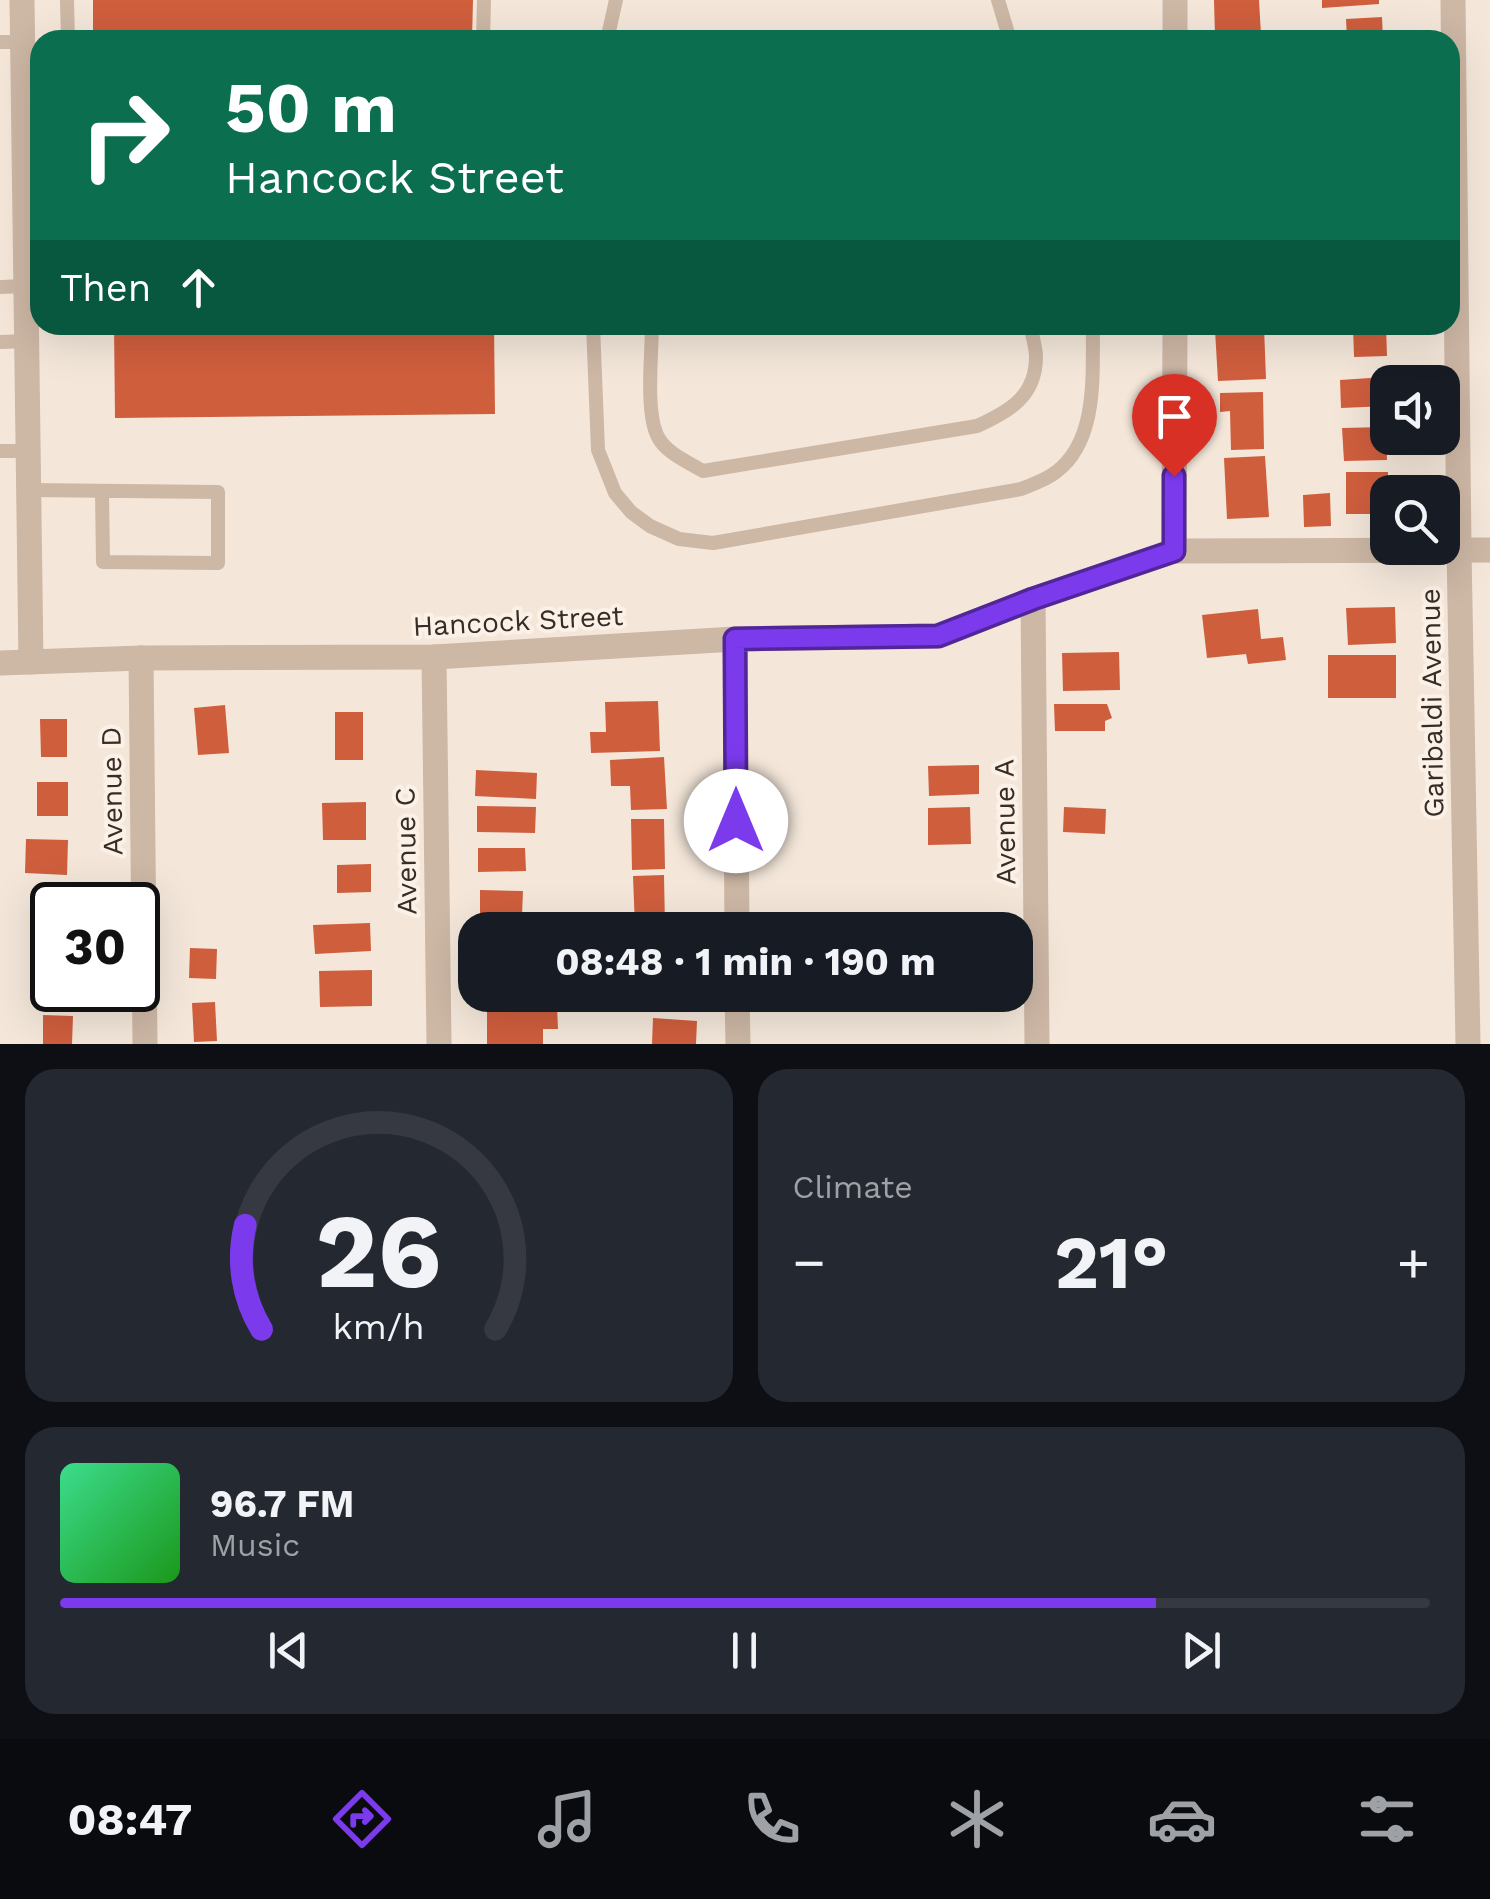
<!DOCTYPE html>
<meta charset="utf-8">
<style>
:root{--surface:#171b24;--page:#242831;--text:#f1f3f6;--muted:#9ea1a6;--line:#363941;--accent:#7c3aed}
body{margin:0;font-family:"Work Sans",sans-serif;background:var(--page);color:var(--text);height:100vh;display:flex;flex-direction:column;font-size:38px;white-space:nowrap}
*{box-sizing:border-box;margin:0}
p{font-size:32px;color:var(--muted)}
.icon{flex:none;width:55px;height:55px;fill:none;stroke:currentColor;stroke-width:2;stroke-linecap:round;stroke-linejoin:round}
.map{position:relative;height:1044px;overflow:hidden}
.drawer{display:flex;flex-direction:column;gap:25px;padding:25px;background:#0d0f14;flex:1}
.drawer>*{flex:none}
.top-card{position:absolute;left:30px;top:30px;width:1430px;height:305px;border-radius:30px;box-shadow:0 10px 40px #0002;background:#0b6e4f;color:#fff;overflow:hidden}
.buttons{position:absolute;left:1370px;top:365px;display:grid;gap:20px}
.buttons a{display:grid;place-items:center;width:90px;height:90px;border-radius:20px;background:var(--surface);box-shadow:0 10px 40px #0002;font-size:50px}
.speed{position:absolute;left:30px;top:882px;display:flex;gap:20px;font-size:50px;font-weight:700;text-align:center}
.speed>*{display:grid;place-content:center;width:130px;height:130px;border-radius:50%;background:var(--surface);box-shadow:0 10px 40px #0002;line-height:1}
.speed .limit{border:5px solid #111;border-radius:15px;background:#fff;color:#111}
.pin{position:absolute;display:grid;place-items:center;width:85px;height:85px;color:#fff;margin:-102px -42px;border-radius:50% 50% 50% 0;rotate:-45deg;box-shadow:0 0 10px #0007}
.pin .icon{rotate:45deg}
.me{position:absolute;width:110px;margin:-55px;rotate:0deg;stroke-linejoin:round;filter:drop-shadow(0 0 8px #0008)}
.turn{display:flex;align-items:center;gap:35px;height:210px;padding:0 30px;font-size:45px}
.turn .icon{width:130px;height:130px;stroke-width:2.5}
.turn b{display:block;font-size:70px;line-height:85px}
.then{display:flex;align-items:center;height:95px;padding:0 30px;background:#0003;gap:20px;font-size:38px}
.big{font-size:75px;font-weight:700;line-height:1.1}
.drawer .tile{flex:1;display:flex;flex-direction:column;justify-content:center;gap:15px;min-width:0;padding:0 35px;border-radius:30px;background:var(--page)}
.drawer .dial{align-items:center;gap:0}
.dial svg{height:260px;overflow:visible;fill:none;stroke:var(--line);stroke-width:7;stroke-linecap:round;text-anchor:middle}
.dial text{fill:var(--text);stroke:none}
.song{display:flex;align-items:center;gap:30px}
.cover{width:120px;height:120px;border-radius:15px;background:linear-gradient(135deg,hsl(150 70% 55%),hsl(120 70% 35%))}
.played{height:10px;border-radius:5px;background:linear-gradient(90deg,var(--accent) 80%,var(--line) 80%)}
.keys{display:flex;justify-content:space-around;direction:ltr}
.heat{display:flex;justify-content:space-between;align-items:center;font-size:55px;direction:ltr}
.drawer .tiles{flex:1;display:grid;gap:25px;grid-template-columns:1fr 1fr}
.tile:last-child{grid-column:span 2}
.trip{position:absolute;left:458px;top:912px;width:575px;height:100px;border-radius:30px;background:var(--surface);box-shadow:0 10px 40px #0002;font-weight:700;line-height:100px;text-align:center}
.dock{display:flex;height:160px;justify-content:space-around;align-items:center;background:#090b0e;color:var(--muted)}
.dock .icon{width:70px;height:70px}
.dock .active{color:var(--accent)}
.dock b{font-size:45px;color:var(--text)}
.map>svg:first-child{display:block}
.building{fill:#cf5e3d}
.lines{fill:none;stroke-linecap:round;stroke-linejoin:round}
.lane{stroke:#cdb7a5;stroke-width:14}
.street{stroke:#cdb7a5;stroke-width:25}
.route-casing{stroke:#51269a;stroke-width:25}
.route{stroke:#7c3aed;stroke-width:18}
.labels{text-anchor:middle;dominant-baseline:central;stroke-width:8;stroke-linejoin:round;paint-order:stroke}
.street-label{font-size:28px;fill:#382c27;stroke:#fbf1e7}
</style>
<div class="map">
<svg width="1490" height="1044" viewBox="0 0 1490 1044">
<rect width="100%" height="100%" fill="#f4e7da"/>
<g class="building">
<polygon points="93,0 473,0 472,40 93,40"/>
<polygon points="1214,0 1259,0 1261,35 1215,37"/>
<polygon points="1322,0 1379,0 1379,4 1322,8"/>
<polygon points="1382,17 1383,40 1347,40 1346,19"/>
<polygon points="114,325 494,325 495,414 115,418"/>
<polygon points="1353,325 1386,325 1387,356 1354,357"/>
<polygon points="1264,327 1266,379 1218,381 1215,330"/>
<polygon points="1385,377 1387,406 1341,408 1340,380"/>
<polygon points="1263,392 1264,449 1231,450 1230,411 1220,412 1220,393"/>
<polygon points="1386,427 1387,460 1344,461 1342,428"/>
<polygon points="1265,456 1269,517 1227,519 1224,458"/>
<rect x="1346" y="472" width="42" height="42"/>
<polygon points="1330,493 1331,526 1304,527 1303,495"/>
<polygon points="1395,607 1396,643 1348,645 1346,608"/>
<polygon points="1258,609 1261,639 1283,637 1286,660 1248,664 1246,654 1207,658 1202,615"/>
<polygon points="1119,652 1120,690 1063,691 1062,653"/>
<rect x="1328" y="655" width="68" height="43"/>
<polygon points="658,701 660,751 591,753 590,732 606,732 605,702"/>
<polygon points="1054,704 1107,704 1112,718 1105,721 1105,731 1055,731"/>
<polygon points="225,705 229,753 198,755 194,708"/>
<rect x="335" y="712" width="28" height="48"/>
<polygon points="40,719 67,719 67,757 41,757"/>
<polygon points="664,757 667,809 631,810 630,786 611,786 610,760"/>
<polygon points="979,765 979,794 929,796 928,766"/>
<polygon points="476,770 537,773 536,799 475,796"/>
<rect x="37" y="782" width="31" height="34"/>
<polygon points="366,802 366,840 323,840 322,803"/>
<polygon points="477,806 536,807 535,833 477,832"/>
<polygon points="970,807 971,844 928,845 928,808"/>
<polygon points="1064,807 1106,809 1105,834 1063,832"/>
<polygon points="631,819 664,819 665,869 632,870"/>
<polygon points="26,839 68,840 67,875 25,873"/>
<polygon points="478,848 525,848 526,871 478,872"/>
<polygon points="371,864 371,892 337,893 337,865"/>
<polygon points="664,875 665,927 635,927 633,876"/>
<polygon points="480,890 523,891 522,916 480,915"/>
<polygon points="43,899 71,900 70,905 52,905 52,931 41,930"/>
<polygon points="370,923 371,951 315,954 313,925"/>
<polygon points="190,948 217,949 216,979 189,978"/>
<polygon points="31,961 52,962 52,990 72,990 71,997 40,996 40,980 31,980"/>
<polygon points="372,970 372,1006 320,1007 319,971"/>
<polygon points="215,1002 217,1041 194,1042 192,1003"/>
<polygon points="487,1005 557,1005 558,1029 543,1029 543,1044 487,1044"/>
<polygon points="43,1015 73,1016 72,1044 43,1044"/>
<polygon points="653,1018 697,1021 696,1044 652,1044"/>
</g>
<g class="lines">
<g class="lane">
<polyline points="67,0 68,40"/>
<polyline points="998,0 1010,40"/>
<polyline points="483,40 484,0"/>
<polyline points="607,40 616,0"/>
<polyline points="0,42 23,42"/>
<polyline points="0,287 27,286"/>
<path d="M593,325L598,450L615,493L631,512L650,526L679,539L713,543L1021,489C1033,484 1046,480 1056,472C1099,440 1092,372 1093,325"/>
<path d="M652,325C652,353 645,413 658,437C666,453 688,462 703,471L977,426C1008,412 1036,397 1036,357C1036,347 1032,335 1030,325"/>
<polyline points="0,342 27,341"/>
<polyline points="0,451 28,451"/>
<polyline points="28,490 218,492 218,563 103,562 102,492"/>
</g>
<g class="street">
<polyline points="22,0 31,662"/>
<polyline points="1453,0 1459,550 1468,1044"/>
<polyline points="1175,40 1175,0"/>
<polyline points="1174,551 1175,325"/>
<polyline points="1033,599 1037,1044"/>
<polyline points="735,639 737,930"/>
<polyline points="434,657 439,1044"/>
<polyline points="141,658 145,1044"/>
<polyline points="0,663 141,658 434,657 735,639 939,636 1033,599 1174,551 1490,550"/>
<polyline points="737,995 738,1044"/>
</g>
</g>
<g class="lines">
<g class="route-casing">
<polyline id="route" points="736,821 735,639 938,636 1033,599 1174,551 1174,476"/>
</g>
<use href="#route" class="route"/>
</g>
<g class="labels">
<g class="street-label">
<text transform="translate(518 621) rotate(-3)">Hancock Street</text>
<text transform="translate(1432 703) rotate(-91)">Garibaldi Avenue</text>
<text transform="translate(112 791) rotate(-91)">Avenue D</text>
<text transform="translate(1005 822) rotate(-91)">Avenue A</text>
<text transform="translate(406 851) rotate(-91)">Avenue C</text>
</g>
</g>
</svg>
<div class="buttons">
<a><svg class="icon" aria-label="sound" viewBox="0 0 24 24"><path d="M4 9h4l5-4v14l-5-4H4zM17 9q2 3 0 6"/></svg></a>
<a><svg class="icon" aria-label="search" viewBox="0 0 24 24"><circle cx="10" cy="10" r="6"/><path d="M15 15l6 6"/></svg></a>
</div>
<div class="speed"><div class="limit">30</div></div>
<div class="pin" style="left:1174px;top:476px;background:#d93025"><svg class="icon" aria-label="arrive" viewBox="0 0 24 24"><path d="M6 21V4h12l-3 4 3 4H6"/></svg></div>
<svg class="me" style="left:736px;top:821px" viewBox="-20 -20 40 40"><circle r="19" fill="#fff"/><path d="M0-13L10 11 0 6-10 11z" fill="#7c3aed"/></svg>
<div class="trip">08:48 · 1 min · 190 m</div>
<div class="top-card">
<div class="turn"><svg class="icon" aria-label="right" viewBox="0 0 24 24"><path d="M7 20v-9h11M14 6l5 5-5 5"/></svg><div><b>50 m</b>Hancock Street</div></div>
<div class="then">Then<svg class="icon" aria-label="ahead" viewBox="0 0 24 24"><path d="M12 20V5M6 11l6-6 6 6"/></svg></div>
</div>
</div>
<section class="drawer">
<div class="tiles">
<div class="tile dial"><svg viewBox="0 0 100 80">
<path d="M14 69A42 42 0 1 1 86 69"/>
<path d="M14 69A42 42 0 0 1 9 37" stroke="#7c3aed"/>
<text x="50" y="56" font-size="32" font-weight="700">26</text>
<text x="50" y="72" font-size="11">km/h</text>
</svg></div>
<div class="tile"><p>Climate</p>
<div class="heat"><a>−</a><b class="big">21°</b><a>+</a></div>
</div>
<div class="tile">
<div class="song"><i class="cover"></i><div><b>96.7 FM</b><p>Music</p></div></div>
<div class="played"></div>
<div class="keys"><svg class="icon" aria-label="previous" viewBox="0 0 24 24"><path d="M18 5L8 12l10 7zM5 5v14"/></svg><svg class="icon" aria-label="pause" viewBox="0 0 24 24"><path d="M8 5v14M16 5v14"/></svg><svg class="icon" aria-label="next" viewBox="0 0 24 24"><path d="M6 5l10 7-10 7zM19 5v14"/></svg></div>
</div>
</div>
</section>
<nav class="dock">
<b>08:47</b>
<svg class="icon active" aria-label="directions" viewBox="0 0 24 24"><path d="M12 3l9 9-9 9-9-9zM9 14v-3h6M13 9l2 2-2 2"/></svg>
<svg class="icon" aria-label="music" viewBox="0 0 24 24"><path d="M9 18V5l10-2v13"/><circle cx="6" cy="18" r="3"/><circle cx="16" cy="16" r="3"/></svg>
<svg class="icon" aria-label="phone" viewBox="0 0 24 24"><path d="M5 4h4l2 5-3 2q2 4 5 5l2-3 5 2v4C11 20 4 13 5 4z"/></svg>
<svg class="icon" aria-label="climate" viewBox="0 0 24 24"><path d="M12 3v18M4 7l16 10M4 17L20 7"/></svg>
<svg class="icon" aria-label="car" viewBox="0 0 24 24"><path d="M5 17H2v-5l4-1 3-4h7l3 4 3 1v5h-3M9 17h6M6 11h13"/><circle cx="7" cy="17" r="2"/><circle cx="17" cy="17" r="2"/></svg>
<svg class="icon" aria-label="filters" viewBox="0 0 24 24"><path d="M4 7h16M4 17h16"/><circle cx="9" cy="7" r="2"/><circle cx="15" cy="17" r="2"/></svg>
</nav>
